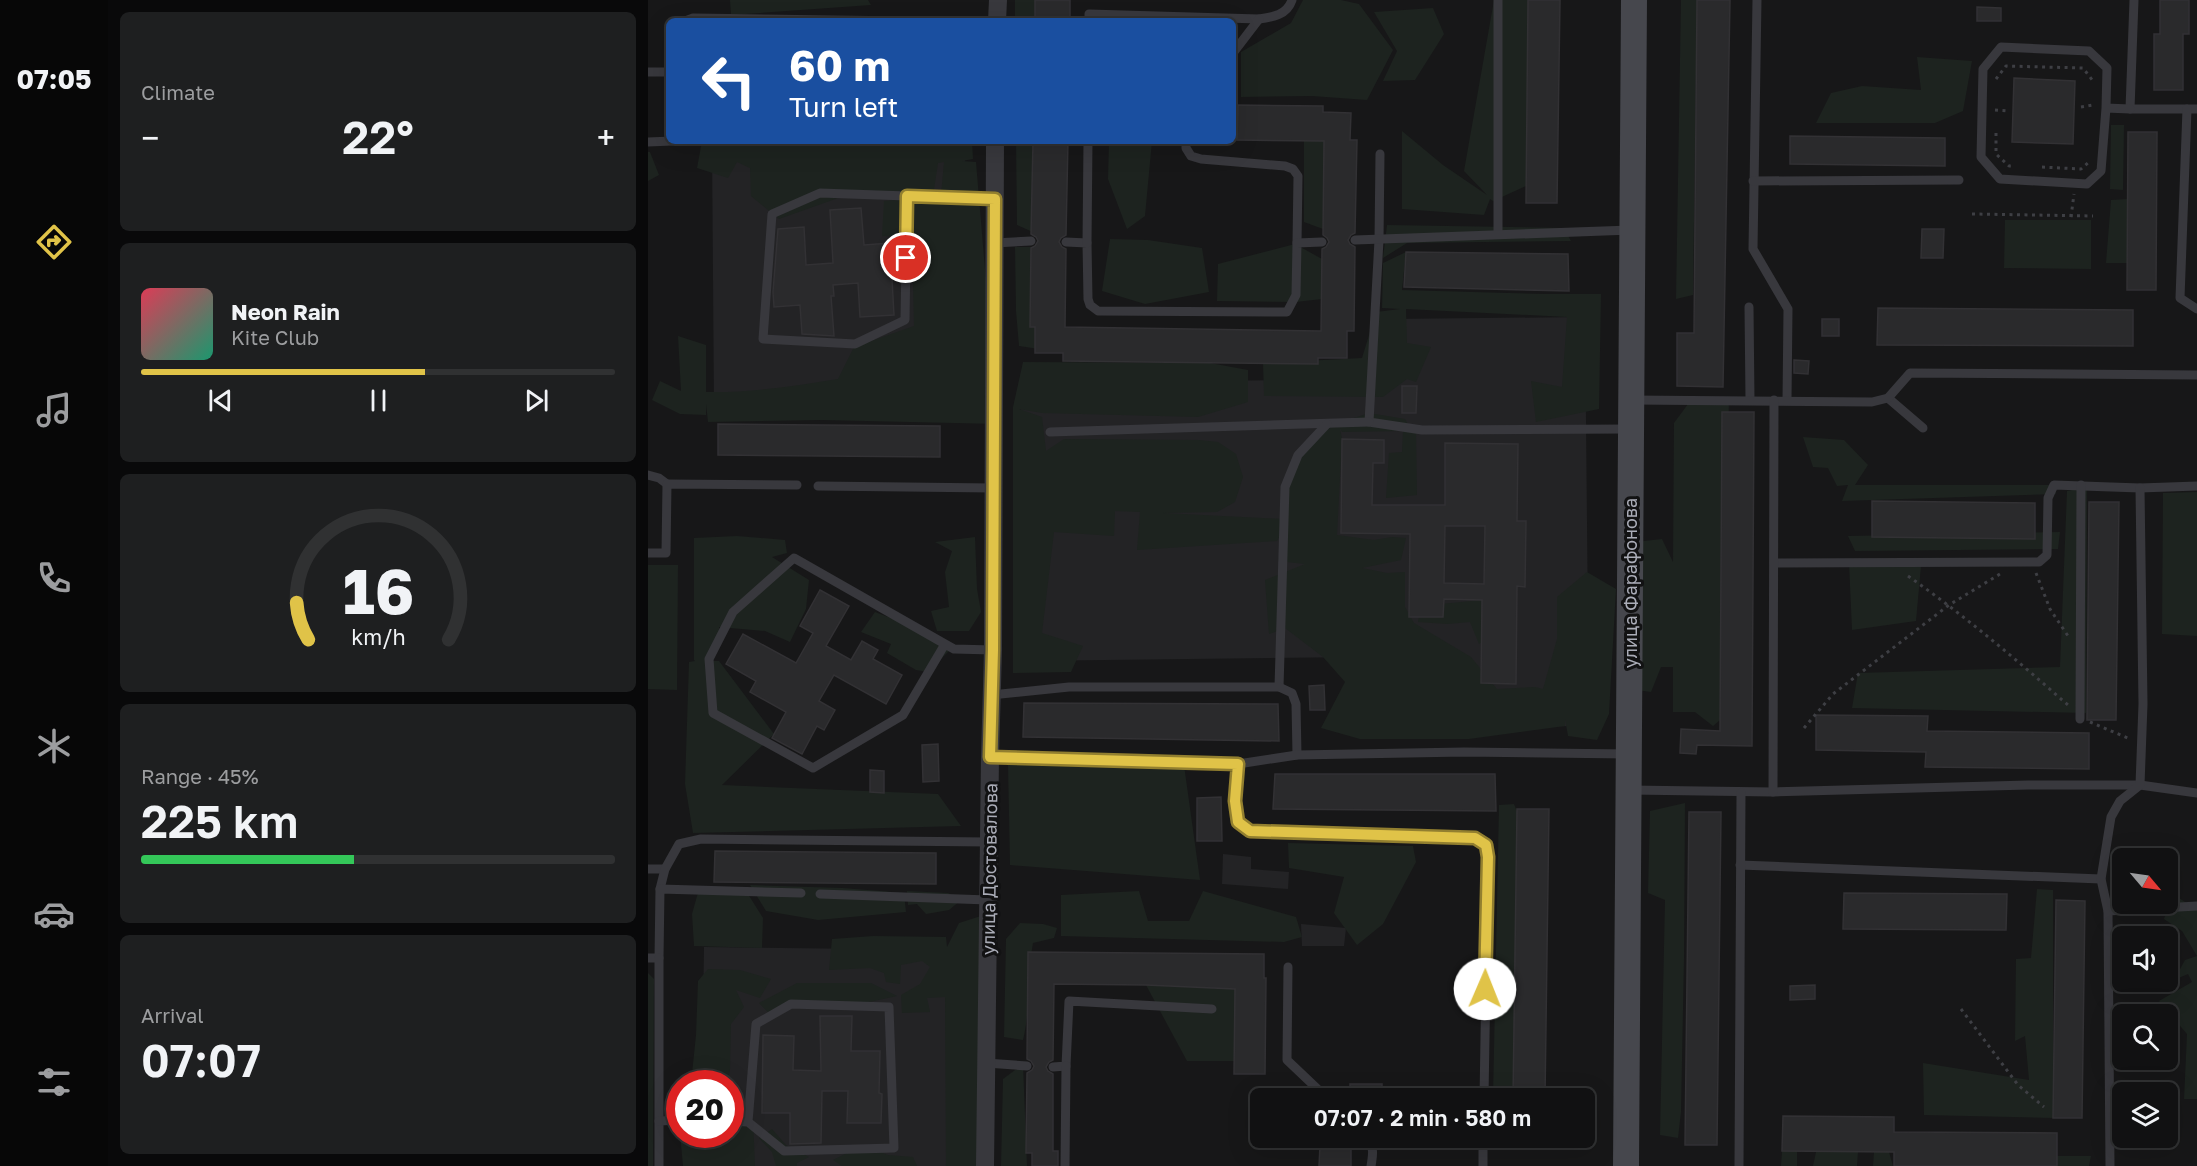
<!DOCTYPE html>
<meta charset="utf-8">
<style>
:root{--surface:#111112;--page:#1e1f20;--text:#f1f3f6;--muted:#9c9d9f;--line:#303132;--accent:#e0c348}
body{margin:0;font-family:"Golos Text",sans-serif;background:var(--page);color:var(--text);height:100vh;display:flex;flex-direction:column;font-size:22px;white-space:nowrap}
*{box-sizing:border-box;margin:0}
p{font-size:20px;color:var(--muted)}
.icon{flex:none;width:33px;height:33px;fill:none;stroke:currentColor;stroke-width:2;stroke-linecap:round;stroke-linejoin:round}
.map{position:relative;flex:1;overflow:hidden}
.drawer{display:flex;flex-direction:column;gap:12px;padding:12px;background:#09090a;width:540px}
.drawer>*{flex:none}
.hud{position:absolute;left:18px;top:18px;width:570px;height:126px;border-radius:9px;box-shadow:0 6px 24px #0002,0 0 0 2px var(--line);background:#1a4fa0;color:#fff;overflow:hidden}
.needle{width:39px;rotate:119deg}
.tools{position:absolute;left:1464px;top:848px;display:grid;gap:12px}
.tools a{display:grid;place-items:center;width:66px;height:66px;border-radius:9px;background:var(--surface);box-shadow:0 6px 24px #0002,0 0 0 2px var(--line);font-size:30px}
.speed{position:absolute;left:18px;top:1070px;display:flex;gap:12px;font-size:30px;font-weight:700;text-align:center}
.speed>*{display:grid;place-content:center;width:78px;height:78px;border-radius:50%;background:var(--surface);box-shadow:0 6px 24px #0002,0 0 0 2px var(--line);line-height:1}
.speed .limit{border:9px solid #d22;background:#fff;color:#111}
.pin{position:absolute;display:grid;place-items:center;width:51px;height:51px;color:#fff;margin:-26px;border:3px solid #fff;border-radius:50%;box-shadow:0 2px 6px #0007}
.me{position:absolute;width:66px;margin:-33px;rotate:1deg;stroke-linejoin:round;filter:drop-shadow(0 0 4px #0008)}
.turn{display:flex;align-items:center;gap:21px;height:126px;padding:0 24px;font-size:27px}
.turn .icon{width:78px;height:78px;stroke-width:2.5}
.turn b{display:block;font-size:42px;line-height:51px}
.big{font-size:45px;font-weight:600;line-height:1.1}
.drawer .tile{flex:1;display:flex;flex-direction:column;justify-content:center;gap:9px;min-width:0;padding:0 21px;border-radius:9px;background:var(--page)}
.drawer .dial{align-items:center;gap:0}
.dial svg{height:156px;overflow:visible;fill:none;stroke:var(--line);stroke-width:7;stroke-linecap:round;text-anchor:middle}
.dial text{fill:var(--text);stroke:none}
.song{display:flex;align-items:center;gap:18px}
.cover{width:72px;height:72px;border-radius:9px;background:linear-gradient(135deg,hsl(350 70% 55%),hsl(160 70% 35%))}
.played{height:6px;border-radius:3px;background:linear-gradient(90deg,var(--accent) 60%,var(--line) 60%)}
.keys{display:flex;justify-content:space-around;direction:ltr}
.heat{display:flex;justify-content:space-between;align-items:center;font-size:33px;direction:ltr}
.charge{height:9px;border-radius:4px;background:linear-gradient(90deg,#34c759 45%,var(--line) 0)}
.trip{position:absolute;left:602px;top:1088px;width:345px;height:60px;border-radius:9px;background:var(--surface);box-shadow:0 6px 24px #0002,0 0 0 2px var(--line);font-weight:600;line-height:60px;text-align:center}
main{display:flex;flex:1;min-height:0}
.menu{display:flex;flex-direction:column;width:108px;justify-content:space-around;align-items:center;background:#070707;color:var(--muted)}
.menu .icon{width:42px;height:42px}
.menu .on{color:var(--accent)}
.menu b{font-size:27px;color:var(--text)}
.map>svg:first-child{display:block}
.built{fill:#232325}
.green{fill:#1d231f;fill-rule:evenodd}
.building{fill:#2a2a2c;stroke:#323134;stroke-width:1.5;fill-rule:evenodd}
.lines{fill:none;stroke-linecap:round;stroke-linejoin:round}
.path{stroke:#3e3f44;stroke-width:3;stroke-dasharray:3 4.5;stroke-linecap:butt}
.lane{stroke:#38383d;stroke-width:9}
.street{stroke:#38383d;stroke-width:18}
.secondary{stroke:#46474d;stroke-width:26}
.route-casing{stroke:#927f2f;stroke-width:15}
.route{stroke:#e0c348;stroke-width:10}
.labels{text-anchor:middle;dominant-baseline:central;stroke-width:6;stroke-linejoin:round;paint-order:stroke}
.street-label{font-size:18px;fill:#aaacb7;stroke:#121213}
</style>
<main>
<nav class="menu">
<b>07:05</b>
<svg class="icon on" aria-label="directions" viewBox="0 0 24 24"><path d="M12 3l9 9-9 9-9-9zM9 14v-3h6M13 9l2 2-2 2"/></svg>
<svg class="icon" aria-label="music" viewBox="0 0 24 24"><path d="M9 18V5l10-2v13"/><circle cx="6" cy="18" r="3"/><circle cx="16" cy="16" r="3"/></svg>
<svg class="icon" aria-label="phone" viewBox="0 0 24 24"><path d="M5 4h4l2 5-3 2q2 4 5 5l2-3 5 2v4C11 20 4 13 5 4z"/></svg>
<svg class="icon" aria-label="climate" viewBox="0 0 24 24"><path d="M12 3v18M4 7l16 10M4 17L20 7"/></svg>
<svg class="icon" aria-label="car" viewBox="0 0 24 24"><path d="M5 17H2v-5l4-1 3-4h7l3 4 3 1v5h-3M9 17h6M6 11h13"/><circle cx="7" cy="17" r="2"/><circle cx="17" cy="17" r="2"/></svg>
<svg class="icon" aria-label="filters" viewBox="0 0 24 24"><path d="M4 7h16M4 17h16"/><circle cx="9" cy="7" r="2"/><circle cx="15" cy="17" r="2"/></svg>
</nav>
<section class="drawer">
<div class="tile"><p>Climate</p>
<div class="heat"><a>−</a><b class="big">22°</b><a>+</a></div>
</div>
<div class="tile">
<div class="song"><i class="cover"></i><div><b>Neon Rain</b><p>Kite Club</p></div></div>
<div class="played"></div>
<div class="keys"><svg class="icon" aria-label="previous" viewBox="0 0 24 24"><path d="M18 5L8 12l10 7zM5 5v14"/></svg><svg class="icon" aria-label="pause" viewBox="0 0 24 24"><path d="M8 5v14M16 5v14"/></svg><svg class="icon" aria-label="next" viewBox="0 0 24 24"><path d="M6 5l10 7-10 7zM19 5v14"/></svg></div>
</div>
<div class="tile dial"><svg viewBox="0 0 100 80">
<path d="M14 69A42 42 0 1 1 86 69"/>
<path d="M14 69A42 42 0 0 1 8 50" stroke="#e0c348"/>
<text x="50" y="56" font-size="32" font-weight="700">16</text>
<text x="50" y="72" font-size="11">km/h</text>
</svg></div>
<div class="tile"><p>Range · 45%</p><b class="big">225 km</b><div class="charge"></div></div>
<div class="tile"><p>Arrival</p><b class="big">07:07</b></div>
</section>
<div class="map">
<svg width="1549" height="1166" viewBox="0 0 1549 1166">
<rect width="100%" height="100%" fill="#171718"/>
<g class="built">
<polygon points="64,145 317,149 314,407 66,408"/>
<polygon points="937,317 941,726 711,728 710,657 375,661 373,383 742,379 742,319"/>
<polygon points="575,854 603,857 603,869 641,872 640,889 574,884"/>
<polygon points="653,924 698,928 696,946 654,946"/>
<polygon points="56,947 299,950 298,1166 54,1166 82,1134 82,1083 54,1083"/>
</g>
<g class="green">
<polygon points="82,0 220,0 223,5 83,15"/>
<polygon points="367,0 389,0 388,21 367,21"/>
<polygon points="655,0 693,0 711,4 745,50 719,100 664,96 593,97 593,52 643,23"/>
<polygon points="846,0 880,0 878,186 845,201 842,199 836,215 754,209 754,131 795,165 839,195 816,171"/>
<polygon points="1033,0 1049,0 1045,295 1028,299"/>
<polygon points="785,8 796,34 767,80 735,81 749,51 726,12"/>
<polygon points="1269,57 1324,61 1315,111 1287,123 1168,123 1183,93 1214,86 1273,90"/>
<polygon points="1463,125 1476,125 1475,190 1462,189"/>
<path d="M54,141H324L325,159L314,161L328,162L350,424L173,420L60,422L58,404V415L32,414L4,400L12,381L33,391L30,336L58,345V392C103,393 146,386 190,379L206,347L266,326L264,237L234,236L236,201L281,197H193L131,219L103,196L102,168L89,162L80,178L49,168ZM296,162L293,195L285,196L290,163Z"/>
<polygon points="368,141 387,141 387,233 369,225"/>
<polygon points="461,141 504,141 497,216 479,229 460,179"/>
<polygon points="656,141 676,141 675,229 656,222"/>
<polygon points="0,152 2,152 11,175 0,181"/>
<polygon points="1480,199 1479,263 1458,263 1463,200"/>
<polygon points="1357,220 1443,220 1443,269 1356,268"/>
<polygon points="739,225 916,228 923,241 759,243 735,258"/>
<polygon points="462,239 500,240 554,248 561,292 497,304 454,291"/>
<polygon points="647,244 674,259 674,299 648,302 569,301 570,264"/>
<polygon points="367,247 383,247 391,349 371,346 368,311"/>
<polygon points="758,252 754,290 898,294 953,294 951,409 888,422 883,381 914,387 919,317 758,309 759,343 783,347 768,382 759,379 735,397 616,396 615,363 714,358 728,312 752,309 734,308 735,263"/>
<polygon points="375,362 562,363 600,370 600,402 550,417 394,413 371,409 394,417 398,451 416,439 551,440 570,442 588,454 595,477 587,502 569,512 515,513 636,519 640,470 666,436 691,423 721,413 757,419 764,431 768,431 769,495 738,498 741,453 754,452 755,431 694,432 692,428 694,439 689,535 726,540 744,537 758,538 753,560 714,568 739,573 757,572 757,607 766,623 823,657 849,689 887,687 895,689 909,639 909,597 939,572 968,589 961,714 949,740 920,736 917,719 917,726 821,739 712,739 673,728 697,682 675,657 637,628 621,634 617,580 657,564 630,561 636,529 629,541 489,550 492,512 467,511 466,536 406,532 394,633 435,646 423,672 365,673 365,407"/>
<polygon points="1046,396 1081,401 1072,720 1065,726 1047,712 1025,712 1025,667 1013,667 1003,692 988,690 987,542 1014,539 1025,562 1026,423"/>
<polygon points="1155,437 1196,440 1220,465 1207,485 1406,485 1408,494 1194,501 1200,485 1189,486 1180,468 1165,467"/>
<polygon points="1439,487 1438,713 1204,708 1210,673 1412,667 1419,491"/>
<polygon points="1549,492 1549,636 1514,634 1515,493"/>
<polygon points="1412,532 1410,549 1207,551 1200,536"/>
<polygon points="89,536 137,540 139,553 124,557 161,580 158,609 142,642 117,631 71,627 74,641 65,661 71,661 126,734 74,785 290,794 313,826 45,833 37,784 41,662 47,661 46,660 46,538"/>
<polygon points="327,537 329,589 333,612 321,631 289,631 283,611 301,607 297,572 304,551 287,542"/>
<polygon points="1201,563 1273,566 1268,621 1204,630"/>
<polygon points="0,565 30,565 29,690 0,689"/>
<polygon points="834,600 834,642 831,644 822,622 799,624 770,622 773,606"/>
<polygon points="227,612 277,631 301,651 280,672 268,670 239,653 243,644 213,632"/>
<polygon points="360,765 536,765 552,880 362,865"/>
<polygon points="1037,803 1036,959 1033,1112 1030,1138 1012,1135 1017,900 1000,893 1002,811"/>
<polygon points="866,804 869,812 865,1098 845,1098 851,805"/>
<polygon points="640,843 765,846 768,862 735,924 709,945 686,913 696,877 641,868"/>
<polygon points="102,885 195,888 256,893 258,912 170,920 118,911"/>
<polygon points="51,889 98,891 115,918 114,948 46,946 44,914"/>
<polygon points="1389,889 1405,890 1405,1118 1276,1115 1275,1063 1381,1080 1377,1036 1367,1041 1368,959 1383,958"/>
<polygon points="259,891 300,893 313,900 301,910 278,914 269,904 260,905"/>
<polygon points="491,891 500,921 541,921 555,891 648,917 654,937 636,942 413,936 413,895"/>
<polygon points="1525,894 1549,910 1549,1099 1536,1099 1539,1034 1511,1001 1544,982 1540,974 1526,980 1537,960 1549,956 1534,931 1516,919"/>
<polygon points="339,914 338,1166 298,1166 297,997 279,998 282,1012 254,1013 253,995 272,984 282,967 274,961 253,965 252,984 238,982 236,973 222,968 181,970 184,939 225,936 298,937 299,947 311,923"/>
<path d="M372,923L395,924L409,928L406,938L385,943C379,975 383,1008 375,1040L356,1037L358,939Z"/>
<polygon points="60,969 92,970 123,979 112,998 88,990 96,1007 83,1024 82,1069 80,1083 43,1083 48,1035 50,981"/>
<polygon points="0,973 6,979 5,1166 0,1166"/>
<polygon points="149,983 223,983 249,996 203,1006 154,1000 126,1018 111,1003"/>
<polygon points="498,985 587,989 586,1061 539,1061"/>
<polygon points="375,1064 379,1166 353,1166 355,1079"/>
<polygon points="105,1118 107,1166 35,1166 32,1134 82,1134 83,1120"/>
<polygon points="124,1129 138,1145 161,1157 149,1163 149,1166 128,1166 124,1152 111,1138"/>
<polygon points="844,1137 865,1137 865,1142 844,1146"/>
<polygon points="215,1145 240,1155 265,1157 269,1166 194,1166 185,1160"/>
<polygon points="1134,1151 1149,1151 1149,1166 1133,1166"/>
<polygon points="1168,1152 1210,1152 1209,1166 1165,1166"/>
<polygon points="1226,1152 1241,1152 1245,1166 1225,1166"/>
<polygon points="1409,1156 1443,1156 1441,1166 1365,1166"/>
</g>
<g class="building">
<rect x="387" y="0" width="35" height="21"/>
<polygon points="880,0 912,0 909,203 878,203"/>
<polygon points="1049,0 1082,0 1075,387 1029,386 1029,333 1046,333"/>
<polygon points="1512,0 1541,0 1541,34 1535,34 1535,90 1506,90 1506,34 1512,34"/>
<polygon points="1329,7 1353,8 1353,21 1329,21"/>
<polygon points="1366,78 1427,81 1425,144 1364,142"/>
<polygon points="590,105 675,106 675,112 703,113 702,140 709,140 707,233 703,235 700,240 702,244 707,247 706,331 699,331 699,358 670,358 670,364 415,361 415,353 387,353 387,327 382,327 383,248 387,246 390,241 388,237 383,234 385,141 420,141 418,235 413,238 411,242 414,247 418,249 417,327 673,331 674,249 678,247 681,242 679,238 675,235 676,141 589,140"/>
<polygon points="1480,132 1509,132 1508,290 1479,290"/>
<polygon points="1142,136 1297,138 1297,166 1142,164"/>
<polygon points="213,208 216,245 242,243 246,315 212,317 210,283 185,285 186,296 183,296 186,336 154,334 152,305 126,307 125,292 130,229 156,227 158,265 185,263 182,210"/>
<polygon points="1274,229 1296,229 1295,258 1273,258"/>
<polygon points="758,252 920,254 921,291 756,287"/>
<polygon points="1230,308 1485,310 1485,346 1229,345"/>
<rect x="1174" y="319" width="17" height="17"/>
<polygon points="1146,360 1161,361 1160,374 1146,373"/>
<polygon points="754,386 769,386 768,413 754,413"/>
<polygon points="1074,412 1106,412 1104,746 1049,745 1048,754 1032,753 1033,729 1072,731"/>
<polygon points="70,424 292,426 292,457 70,455"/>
<path d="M694,439L736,440V463H725L724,505H797V443L870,444L869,521H878L877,587L869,586L868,684L833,683L834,600L796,599L795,617H761L762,534L693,533ZM797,526H837L836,584L796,583Z"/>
<polygon points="1224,501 1387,503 1387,539 1224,537"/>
<polygon points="1441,502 1471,502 1468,720 1439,720"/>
<polygon points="172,590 201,606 178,646 203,660 214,641 230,650 225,659 254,675 238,704 186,675 171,701 187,710 176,730 169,726 154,754 124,738 138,712 102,692 108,681 78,664 95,634 148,663 165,633 152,626"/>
<polygon points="676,685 677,710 662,710 661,686"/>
<polygon points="376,703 630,704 631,741 375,737"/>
<polygon points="1168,715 1280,716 1279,731 1441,733 1441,769 1277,767 1278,752 1168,750"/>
<polygon points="290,744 291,781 275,782 274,745"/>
<polygon points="222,770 236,771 236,793 222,792"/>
<polygon points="627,774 847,774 848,811 625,809"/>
<polygon points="573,797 574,841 549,841 549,798"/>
<polygon points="869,809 901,809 897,1098 865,1098"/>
<polygon points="1041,812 1073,812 1069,1145 1037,1145"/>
<polygon points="67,851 288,853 288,884 66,882"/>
<polygon points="1196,893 1359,894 1358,930 1195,929"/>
<polygon points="1408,900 1437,901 1434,1118 1405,1118"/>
<polygon points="380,952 616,954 616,978 618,978 617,1074 586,1074 587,989 498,985 406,984 405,1060 401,1062 398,1067 400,1071 405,1074 405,1151 410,1151 410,1166 384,1166 384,1153 378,1153 379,1073 384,1070 386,1066 383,1061 379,1059"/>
<polygon points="1167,985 1167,999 1142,1000 1142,986"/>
<polygon points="172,1016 204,1016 203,1051 232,1051 231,1093 234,1094 233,1123 199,1123 200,1091 174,1091 173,1143 142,1144 142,1113 114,1113 115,1035 146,1036 145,1070 173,1071"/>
<rect x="702" y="1084" width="32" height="14"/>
<polygon points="1135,1116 1246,1117 1246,1132 1409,1133 1409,1166 1246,1166 1246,1152 1134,1151"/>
<polygon points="672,1146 703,1146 703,1166 671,1166"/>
</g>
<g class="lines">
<g class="path">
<polyline points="1348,79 1358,66 1435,68 1445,81"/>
<polyline points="1433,107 1445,105"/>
<polyline points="1347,110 1361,111"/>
<polyline points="1348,133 1348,154 1361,166 1364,166"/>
<polyline points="1394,167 1433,169 1442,161"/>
<polyline points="1324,214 1445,216"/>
<polyline points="1423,217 1426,194"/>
<polyline points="1388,573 1402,609 1420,636"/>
<path d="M1260,576C1317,616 1369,660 1421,706"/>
<polyline points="1442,722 1482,739"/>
<polyline points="1156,728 1185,694 1301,605 1352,574"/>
<polyline points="1313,1009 1370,1085 1396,1107"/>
</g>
<g class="lane">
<polyline points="1109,0 1105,249 1140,309 1139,400"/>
<polyline points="1486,0 1482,109 1549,109"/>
<polyline points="37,21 45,18 257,21"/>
<path d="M441,21V14L611,19C625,17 639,15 644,0"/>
<polyline points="585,53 611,19"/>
<polyline points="0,72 21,72"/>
<polyline points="1458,108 1459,68 1441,51 1353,47 1335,69 1333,157 1352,179 1439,184 1453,171 1458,108 1482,109"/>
<polyline points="1539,109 1532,298 1549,309"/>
<polyline points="538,141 538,148 543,156 553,159 637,166 645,169 650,176 649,243"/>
<polyline points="0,142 24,141"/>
<polyline points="732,154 731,240 721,422 774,430 981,429"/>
<polyline points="1105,181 1311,180"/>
<polyline points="259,196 257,320 207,344 115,339 124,214 172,193 347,199"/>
<polyline points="850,233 850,0"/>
<polyline points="707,240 983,230"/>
<polyline points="418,242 439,243 440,299 442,305 450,311 639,312 648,295 649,243 674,242"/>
<polyline points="346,243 383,241"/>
<polyline points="439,243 440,141"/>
<polyline points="1101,307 1102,400"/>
<polyline points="1240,398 1275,428"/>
<polyline points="984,400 1224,402 1240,398 1262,373 1549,375"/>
<polyline points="402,432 721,422"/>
<polyline points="0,475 11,478 19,484"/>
<polyline points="170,486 345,488"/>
<polyline points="0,553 18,553 19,484 149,485"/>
<polyline points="1126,563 1391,562 1399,555 1400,498 1406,485 1492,488 1549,486"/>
<polyline points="297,644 255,715 165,768 65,713 61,659 85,612 146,558 297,644 306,649 345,650"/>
<polyline points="631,687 637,487 650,455 679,424"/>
<polyline points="343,695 421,687 631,687 644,693 648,704 649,755"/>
<polyline points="1432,719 1433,485"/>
<polyline points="342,757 590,764 649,755 816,752 981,754"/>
<polyline points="590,764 587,801 590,822 602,831 827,838 838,845 840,857 836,1098"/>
<polyline points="982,790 1125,792 1380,785 1492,785 1549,793"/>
<polyline points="1125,792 1126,400"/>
<polyline points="1092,865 1453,879"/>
<polyline points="0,869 17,869"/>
<polyline points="12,889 17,869 31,844 53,839 341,842"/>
<polyline points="172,894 340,900"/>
<polyline points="1460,911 1549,906"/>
<polyline points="0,958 11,958 12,889 153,893"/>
<polyline points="11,958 11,1166"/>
<polyline points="640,967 639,1060 679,1098"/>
<polyline points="338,1063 379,1066"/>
<polyline points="405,1067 418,1066 421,1001 564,1009"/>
<polyline points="11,1121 32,1120"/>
<polyline points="82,1121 100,1122 136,1151 246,1148 241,1007 143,1004 108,1024 100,1122"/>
<path d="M720,1137C726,1147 725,1155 723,1166"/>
<polyline points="417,1166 418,1066"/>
<polyline points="835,1166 835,1137"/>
<polyline points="1091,1166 1093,793"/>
<polyline points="1462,1166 1460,911 1453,879 1463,817 1472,801 1492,785 1495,704 1492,488"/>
</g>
<g class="street">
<polyline points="349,21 350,0"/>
<polyline points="337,1166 342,757 345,650 347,141"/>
</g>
<polyline class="secondary" points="978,1166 986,0"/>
</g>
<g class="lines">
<g class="route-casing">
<polyline id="route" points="258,258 259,196 347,199 345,650 342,757 590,764 587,801 590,822 602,831 827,838 838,845 840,857 837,989"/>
</g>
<use href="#route" class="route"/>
</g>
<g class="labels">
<g class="street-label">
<text transform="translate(982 583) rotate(-90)">улица Фарафонова</text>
<text transform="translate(341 869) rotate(-89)">улица Достовалова</text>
</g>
</g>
</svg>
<div class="tools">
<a><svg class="needle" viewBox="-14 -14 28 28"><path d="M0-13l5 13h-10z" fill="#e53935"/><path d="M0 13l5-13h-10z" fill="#9c9d9f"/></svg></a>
<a><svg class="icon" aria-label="sound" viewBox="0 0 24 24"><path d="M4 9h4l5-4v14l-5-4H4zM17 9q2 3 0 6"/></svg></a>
<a><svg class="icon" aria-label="search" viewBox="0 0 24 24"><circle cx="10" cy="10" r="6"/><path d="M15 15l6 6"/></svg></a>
<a><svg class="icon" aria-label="layers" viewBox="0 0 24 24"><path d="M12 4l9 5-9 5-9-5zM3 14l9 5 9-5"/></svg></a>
</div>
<div class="speed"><div class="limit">20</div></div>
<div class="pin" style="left:258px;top:258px;background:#d93025"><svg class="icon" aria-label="arrive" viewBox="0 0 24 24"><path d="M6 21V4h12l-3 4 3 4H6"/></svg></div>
<svg class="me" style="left:837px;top:989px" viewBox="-20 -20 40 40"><circle r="19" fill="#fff"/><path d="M0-13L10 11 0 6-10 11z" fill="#e0c348"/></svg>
<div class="trip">07:07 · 2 min · 580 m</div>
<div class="hud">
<div class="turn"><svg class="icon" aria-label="left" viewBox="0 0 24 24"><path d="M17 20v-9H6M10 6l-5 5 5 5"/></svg><div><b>60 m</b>Turn left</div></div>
</div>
</div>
</main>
